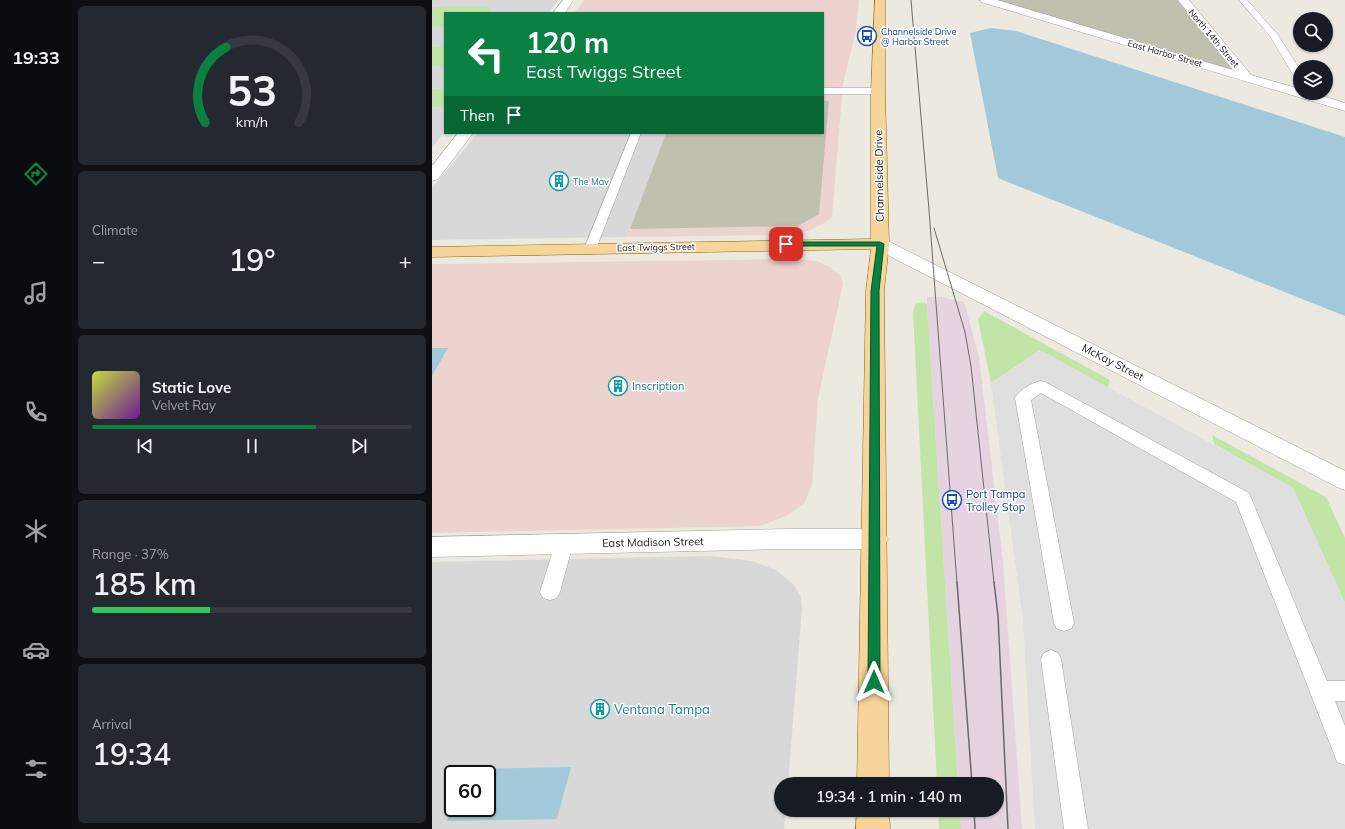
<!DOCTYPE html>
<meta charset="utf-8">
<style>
:root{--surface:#171b24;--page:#242831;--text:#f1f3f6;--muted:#9ea1a6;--line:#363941;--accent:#0b8043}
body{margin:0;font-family:Mulish,sans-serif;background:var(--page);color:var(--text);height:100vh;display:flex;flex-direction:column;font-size:15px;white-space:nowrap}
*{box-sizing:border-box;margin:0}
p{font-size:13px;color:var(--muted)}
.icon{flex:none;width:22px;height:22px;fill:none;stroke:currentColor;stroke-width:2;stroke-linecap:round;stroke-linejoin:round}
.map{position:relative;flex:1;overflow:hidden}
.drawer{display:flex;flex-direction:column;gap:6px;padding:6px;background:#0d0f14;width:360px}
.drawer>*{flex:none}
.guide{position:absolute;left:12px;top:12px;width:380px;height:122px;border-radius:0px;box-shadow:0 1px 3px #0004;background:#0b8043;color:#fff;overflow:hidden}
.fabs{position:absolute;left:861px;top:12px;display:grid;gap:8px}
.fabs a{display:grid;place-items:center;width:40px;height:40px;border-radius:50%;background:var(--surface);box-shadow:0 1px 3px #0004;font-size:20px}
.speed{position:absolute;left:12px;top:765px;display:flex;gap:8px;font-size:20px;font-weight:700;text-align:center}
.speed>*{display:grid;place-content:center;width:52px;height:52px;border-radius:50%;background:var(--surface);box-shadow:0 1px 3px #0004;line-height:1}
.speed .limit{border:2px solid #111;border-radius:6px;background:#fff;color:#111}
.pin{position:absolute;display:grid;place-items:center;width:34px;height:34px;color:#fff;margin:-17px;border-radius:8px;box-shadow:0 2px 6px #0006}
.me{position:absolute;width:44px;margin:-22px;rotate:0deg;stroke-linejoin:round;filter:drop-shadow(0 0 3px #0008)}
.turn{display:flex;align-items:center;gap:14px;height:84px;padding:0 16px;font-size:18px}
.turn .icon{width:52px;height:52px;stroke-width:2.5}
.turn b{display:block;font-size:28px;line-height:34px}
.then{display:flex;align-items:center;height:38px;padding:0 16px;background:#0003;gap:8px;font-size:15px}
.big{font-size:30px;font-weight:600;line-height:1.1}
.drawer .widget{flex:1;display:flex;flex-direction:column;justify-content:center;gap:6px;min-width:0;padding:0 14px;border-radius:6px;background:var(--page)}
.drawer .dial{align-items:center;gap:0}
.dial svg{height:104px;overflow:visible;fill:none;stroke:var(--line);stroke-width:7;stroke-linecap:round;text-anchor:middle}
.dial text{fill:var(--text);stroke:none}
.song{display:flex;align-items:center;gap:12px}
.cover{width:48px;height:48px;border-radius:6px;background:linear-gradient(135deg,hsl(70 70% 55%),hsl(280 70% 35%))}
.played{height:4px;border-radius:2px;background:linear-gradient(90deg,var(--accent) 70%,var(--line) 70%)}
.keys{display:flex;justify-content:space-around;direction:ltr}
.heat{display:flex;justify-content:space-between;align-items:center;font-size:22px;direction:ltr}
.charge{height:6px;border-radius:3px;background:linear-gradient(90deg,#34c759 37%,var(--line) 0)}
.trip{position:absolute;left:342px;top:777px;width:230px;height:40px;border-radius:20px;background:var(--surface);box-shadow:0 1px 3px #0004;font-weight:600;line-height:40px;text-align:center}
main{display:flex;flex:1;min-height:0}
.tabs{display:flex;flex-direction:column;width:72px;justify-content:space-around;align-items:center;background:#090b0e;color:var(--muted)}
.tabs .icon{width:28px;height:28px}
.tabs .current{color:var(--accent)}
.tabs b{font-size:18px;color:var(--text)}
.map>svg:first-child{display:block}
.residential{fill:#d9d8d8;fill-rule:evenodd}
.commercial{fill:#edd3d0}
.industrial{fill:#e5d3e1}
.construction{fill:#bfc0ad}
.grass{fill:#c2e5a7}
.parking{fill:#dfdfdf}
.water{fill:#a2c9d9}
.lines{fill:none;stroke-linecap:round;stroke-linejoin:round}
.lane-casing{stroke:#a2a2a2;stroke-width:1}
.street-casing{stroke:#a2a2a2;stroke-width:1}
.primary-casing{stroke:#8c6706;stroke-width:1}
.lane{fill:#fff;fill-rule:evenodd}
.street{fill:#fff;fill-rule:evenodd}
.primary{fill:#f7d49a;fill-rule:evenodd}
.tram-far1{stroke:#696969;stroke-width:1}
.tram{stroke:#696969;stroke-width:1.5}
.route{fill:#0b8043;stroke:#07532c}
.labels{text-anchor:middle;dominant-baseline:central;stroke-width:3;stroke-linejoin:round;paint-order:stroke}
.far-transit-label{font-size:9px;fill:#164399;stroke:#fff;text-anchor:start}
.far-street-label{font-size:9px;fill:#1b1b1b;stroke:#fff}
.far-culture-label{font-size:9px;fill:#0d838f;stroke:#fff;text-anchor:start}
.street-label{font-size:11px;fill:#1b1b1b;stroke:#fff}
.culture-label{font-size:11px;fill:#0d838f;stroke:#fff;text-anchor:start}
.transit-label{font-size:11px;fill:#164399;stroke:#fff;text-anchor:start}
.near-culture-label{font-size:13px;fill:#0d838f;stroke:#fff;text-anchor:start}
</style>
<main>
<nav class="tabs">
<b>19:33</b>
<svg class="icon current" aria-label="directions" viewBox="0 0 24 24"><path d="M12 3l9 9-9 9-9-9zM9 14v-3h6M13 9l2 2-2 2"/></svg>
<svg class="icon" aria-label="music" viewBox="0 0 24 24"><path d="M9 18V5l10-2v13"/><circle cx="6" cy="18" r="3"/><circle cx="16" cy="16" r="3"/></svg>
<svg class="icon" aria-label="phone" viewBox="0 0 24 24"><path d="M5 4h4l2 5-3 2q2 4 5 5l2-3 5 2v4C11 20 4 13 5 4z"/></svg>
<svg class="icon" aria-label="climate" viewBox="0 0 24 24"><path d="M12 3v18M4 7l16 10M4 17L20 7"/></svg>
<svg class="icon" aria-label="car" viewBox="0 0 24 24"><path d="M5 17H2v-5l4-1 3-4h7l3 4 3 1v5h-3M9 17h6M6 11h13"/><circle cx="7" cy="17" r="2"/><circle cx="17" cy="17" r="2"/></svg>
<svg class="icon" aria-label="filters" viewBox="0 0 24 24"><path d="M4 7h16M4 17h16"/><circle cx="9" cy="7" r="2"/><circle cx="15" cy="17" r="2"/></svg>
</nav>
<section class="drawer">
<div class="widget dial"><svg viewBox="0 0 100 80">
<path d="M14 69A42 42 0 1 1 86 69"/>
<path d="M14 69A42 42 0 0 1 30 11" stroke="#0b8043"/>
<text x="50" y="56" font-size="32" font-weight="700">53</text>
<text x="50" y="72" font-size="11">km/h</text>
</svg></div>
<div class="widget"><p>Climate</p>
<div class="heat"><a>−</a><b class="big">19°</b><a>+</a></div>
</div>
<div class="widget">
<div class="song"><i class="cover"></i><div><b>Static Love</b><p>Velvet Ray</p></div></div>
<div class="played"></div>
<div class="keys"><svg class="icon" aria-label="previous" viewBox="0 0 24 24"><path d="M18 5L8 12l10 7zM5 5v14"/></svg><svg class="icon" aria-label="pause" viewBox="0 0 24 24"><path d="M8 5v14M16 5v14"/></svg><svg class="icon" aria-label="next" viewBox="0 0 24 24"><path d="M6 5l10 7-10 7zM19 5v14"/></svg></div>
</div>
<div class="widget"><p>Range · 37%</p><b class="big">185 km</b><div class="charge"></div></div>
<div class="widget"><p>Arrival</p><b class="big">19:34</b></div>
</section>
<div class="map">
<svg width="913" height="829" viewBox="0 0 913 829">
<rect width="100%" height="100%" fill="#ece9e1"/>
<g class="residential">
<polygon points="0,0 126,0 116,13 13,13 13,131 0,148"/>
<polygon points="46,133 234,133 195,237 0,240 0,188"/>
<path d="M279,556L320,561L344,570L362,585L369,597L370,608L356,784H349V810H354L352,829H0V562ZM21,774H55V808H21Z"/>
</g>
<g class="commercial">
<polygon points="152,0 427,0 424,30 411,84 400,217 394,222 376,231 360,235 195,237 234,133 391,133 391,13 142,13"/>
<polygon points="363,259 385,261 398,267 409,276 411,284 386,398 380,485 372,504 354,516 328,526 0,533 0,264"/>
</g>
<polygon class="industrial" points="509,297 532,302 547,357 571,562 590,829 529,829 528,810 565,810 565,784 526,784 495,304 495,297"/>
<g class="construction">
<polygon points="560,0 748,0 806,73"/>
<polygon points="391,101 397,101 387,214 366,226 198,229 234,133 391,133"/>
</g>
<g class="grass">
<polygon points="53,6 60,9 56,13 13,13 13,26 0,27 0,7"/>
<polygon points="0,47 13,47 13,65 0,66"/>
<rect x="0" y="89" width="13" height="18"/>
<polygon points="490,302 495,304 526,784 505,784 481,311 484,303"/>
<polygon points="552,311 678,380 676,388 608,350 559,383 546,319"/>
<polygon points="780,435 894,497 913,538 913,603 861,488 782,444"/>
<polygon points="506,810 528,810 529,829 507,829"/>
</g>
<polygon class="parking" points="608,350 861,488 913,603 913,829 603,829 591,620 559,383"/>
<g class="water">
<polygon points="559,28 584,31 913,137 913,316 566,178 538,33"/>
<polygon points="0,348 16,348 0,376"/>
<polygon points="139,767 125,819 15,821 21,804 21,808 55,808 55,774 32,774 34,769"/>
</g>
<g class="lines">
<g class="lane-casing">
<g id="lane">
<polygon points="807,0 815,0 846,35 868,70 868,81 863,78 838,36"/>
<polygon points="391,88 446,88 451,91 446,94 391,94"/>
<polygon points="199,133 209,133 164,249 163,252 153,252 152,249"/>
<path d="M608,381L613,382L817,493L895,681H913V701H903L913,726V765L905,762L902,754L804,502L609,393L599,400L642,623L639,629L632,631L625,629L622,623L583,398C588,390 599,383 608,381Z"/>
<polygon points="132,537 139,539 141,544 128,592 125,598 118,600 111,598 108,592 123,544 125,539"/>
<polygon points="619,650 626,653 629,659 656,829 632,829 609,659 612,653"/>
</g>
</g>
<g class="street-casing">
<g id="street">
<polygon points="131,0 141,0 133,13 121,13"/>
<polygon points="548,0 565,0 801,70 746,0 757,0 819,75 868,89 868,93 880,93 913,103 913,111 549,2"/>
<polygon points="26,133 41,133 6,179 0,181 0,166"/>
<polygon points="448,239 454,240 913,471 913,490 905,487 442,248 439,244 442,240"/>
<polygon points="356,529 443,529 452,532 456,539 452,546 443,549 356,549 0,557 0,537"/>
</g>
</g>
<g class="primary-casing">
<g id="primary">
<polygon points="443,0 453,0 453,91 457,244 452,291 457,784 425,784 434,291 439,249 0,257 0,247 439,239 439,91"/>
<polygon points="425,810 457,810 458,829 424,829"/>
</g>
</g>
<use href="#lane" class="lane"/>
<use href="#street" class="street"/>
<use href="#primary" class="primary"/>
<g class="tram-far1">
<polyline points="479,0 497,210 525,583"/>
<polyline points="502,228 533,332 539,366 562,583"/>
</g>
<g class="tram">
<polyline points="525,582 540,784"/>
<polyline points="562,582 566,616 576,829"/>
<polyline points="542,810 543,829"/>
</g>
</g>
<polygon class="route" points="354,242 448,242 452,244 447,291 448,682 446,685 442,687 437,685 436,682 439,291 445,246 351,246 350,244"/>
<defs>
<g id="bus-ring" transform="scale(1)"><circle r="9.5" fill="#fff" stroke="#1a4fb4" stroke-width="1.5"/><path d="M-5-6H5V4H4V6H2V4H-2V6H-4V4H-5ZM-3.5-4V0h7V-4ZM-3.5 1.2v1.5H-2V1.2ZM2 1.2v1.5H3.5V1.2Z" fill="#1a4fb4"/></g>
<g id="building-ring" transform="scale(1)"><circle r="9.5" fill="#fff" stroke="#0f9aa8" stroke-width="1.5"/><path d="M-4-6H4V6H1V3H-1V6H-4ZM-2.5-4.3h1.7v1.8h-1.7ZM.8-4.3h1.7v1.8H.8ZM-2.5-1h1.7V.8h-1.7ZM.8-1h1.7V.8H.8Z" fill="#0f9aa8"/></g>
</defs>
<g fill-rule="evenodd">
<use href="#bus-ring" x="435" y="36"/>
<use href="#building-ring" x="127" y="181"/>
<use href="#building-ring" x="186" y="386"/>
<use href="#bus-ring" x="520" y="500"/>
<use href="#building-ring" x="168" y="709"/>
</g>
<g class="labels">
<g class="far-transit-label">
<text x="449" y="31">Channelside Drive<tspan x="449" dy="10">@ Harbor Street</tspan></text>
</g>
<g class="far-street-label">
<text transform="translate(782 38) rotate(50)">North 14th Street</text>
<text transform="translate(733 53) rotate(16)">East Harbor Street</text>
<text transform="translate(224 247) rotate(-1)">East Twiggs Street</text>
</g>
<g class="far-culture-label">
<text x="141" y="181">The Mav</text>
</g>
<g class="street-label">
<text transform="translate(447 176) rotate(-91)">Channelside Drive</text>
<text transform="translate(681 362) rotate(27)">McKay Street</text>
<text transform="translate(221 542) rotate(-1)">East Madison Street</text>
</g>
<g class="culture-label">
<text x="200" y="386">Inscription</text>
</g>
<g class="transit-label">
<text x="534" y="494">Port Tampa<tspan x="534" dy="13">Trolley Stop</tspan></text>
</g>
<g class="near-culture-label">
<text x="182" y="709">Ventana Tampa</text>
</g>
</g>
</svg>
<div class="fabs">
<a><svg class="icon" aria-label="search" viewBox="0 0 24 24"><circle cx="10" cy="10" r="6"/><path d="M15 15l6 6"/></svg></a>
<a><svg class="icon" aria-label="layers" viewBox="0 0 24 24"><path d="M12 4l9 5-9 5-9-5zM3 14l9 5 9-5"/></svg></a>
</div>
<div class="speed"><div class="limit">60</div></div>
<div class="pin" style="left:354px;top:244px;background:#d93025"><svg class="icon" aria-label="arrive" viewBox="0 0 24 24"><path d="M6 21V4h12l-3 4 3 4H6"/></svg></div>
<svg class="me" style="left:442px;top:682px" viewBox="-20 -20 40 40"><path d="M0-17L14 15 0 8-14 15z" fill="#0b8043" stroke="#fff" stroke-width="4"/></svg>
<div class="trip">19:34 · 1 min · 140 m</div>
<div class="guide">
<div class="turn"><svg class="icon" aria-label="left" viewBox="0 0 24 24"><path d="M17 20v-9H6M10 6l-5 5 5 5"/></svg><div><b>120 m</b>East Twiggs Street</div></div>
<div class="then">Then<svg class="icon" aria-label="arrive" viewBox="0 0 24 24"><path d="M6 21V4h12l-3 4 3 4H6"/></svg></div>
</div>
</div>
</main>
